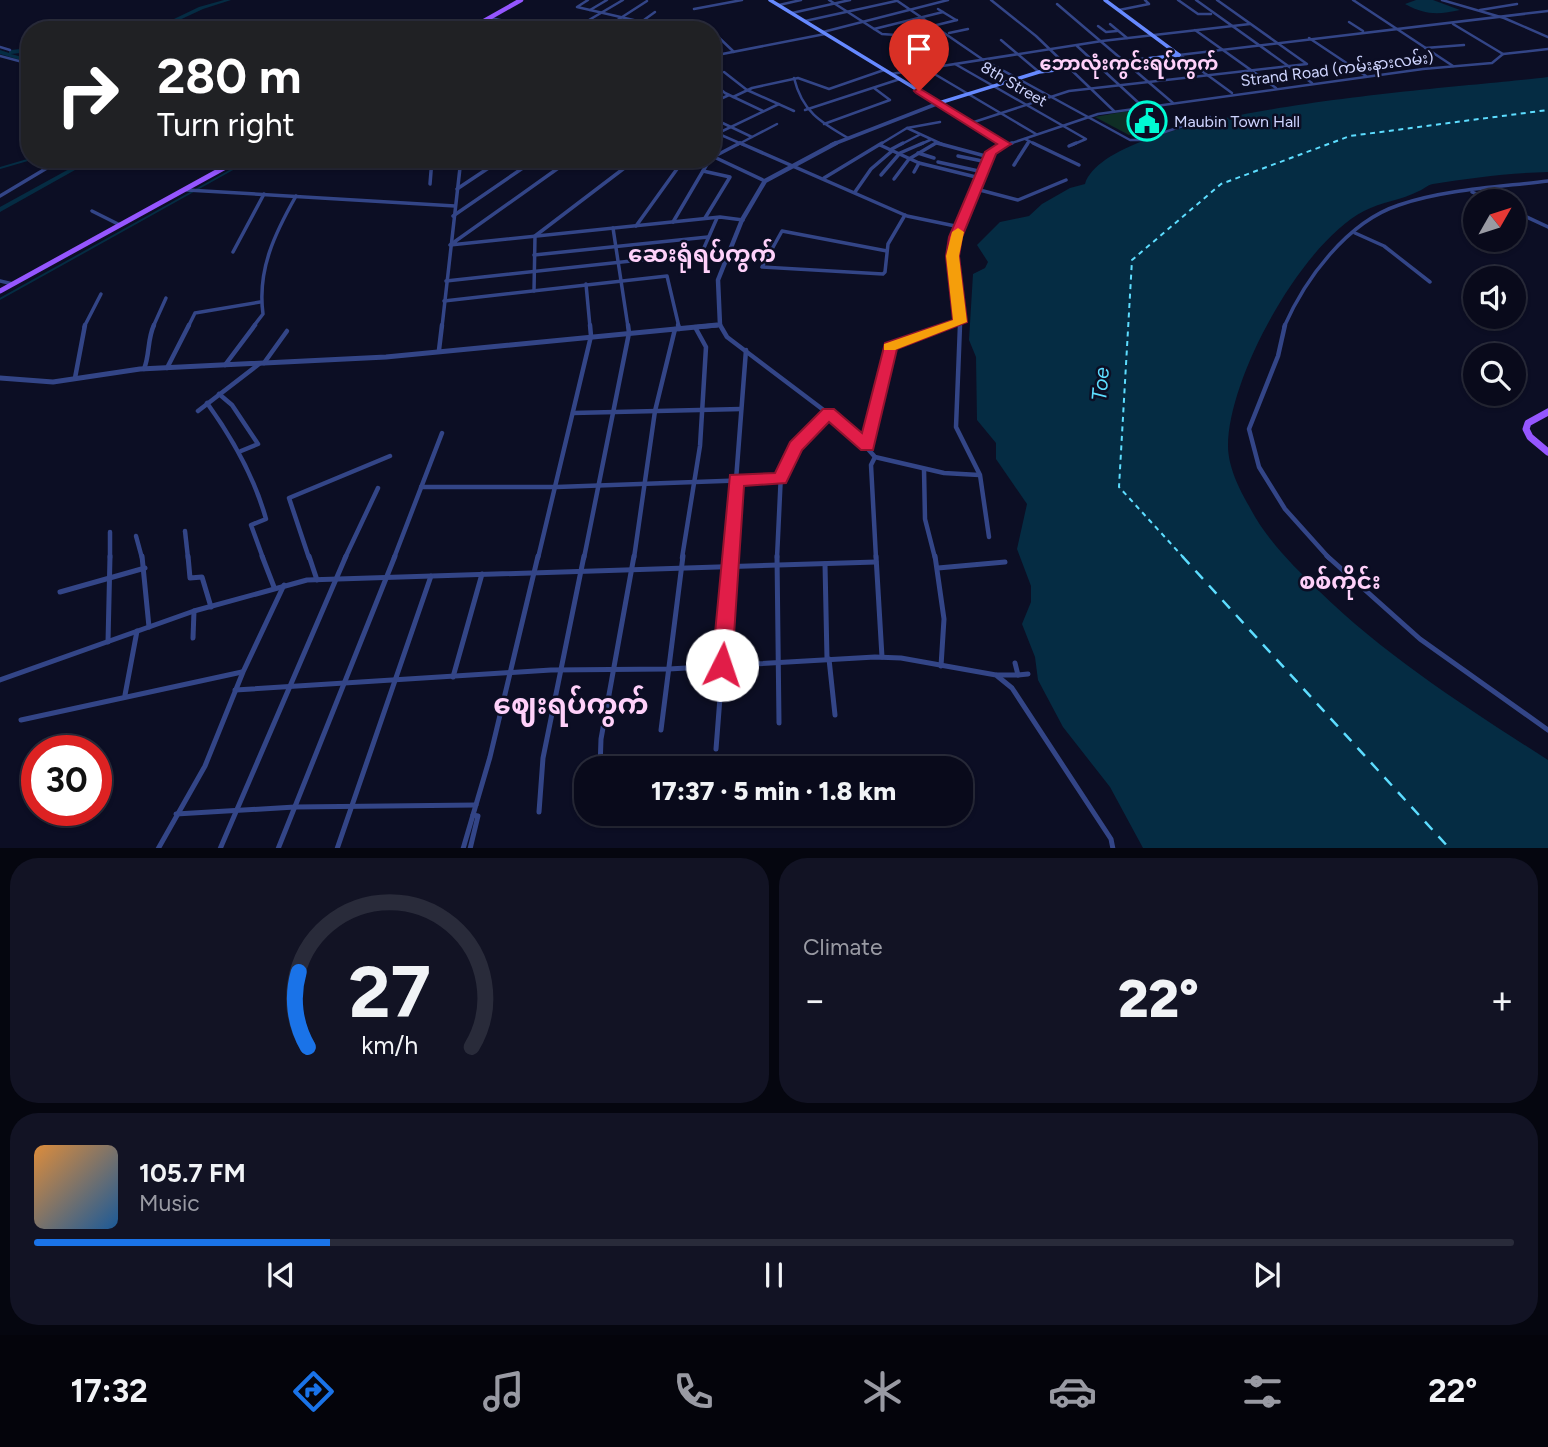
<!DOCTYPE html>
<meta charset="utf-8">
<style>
:root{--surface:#090a1b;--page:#121324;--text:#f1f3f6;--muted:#999aa3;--line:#292b3a;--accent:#1a73e8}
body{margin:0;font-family:Figtree,"Noto Sans Myanmar",sans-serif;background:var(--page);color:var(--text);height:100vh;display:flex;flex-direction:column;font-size:26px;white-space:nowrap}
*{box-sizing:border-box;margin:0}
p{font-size:23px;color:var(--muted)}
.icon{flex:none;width:38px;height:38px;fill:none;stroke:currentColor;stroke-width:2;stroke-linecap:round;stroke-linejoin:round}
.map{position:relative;height:848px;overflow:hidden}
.drawer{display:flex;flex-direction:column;gap:10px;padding:10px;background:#05060f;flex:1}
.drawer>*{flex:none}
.hud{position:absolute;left:21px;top:21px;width:700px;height:147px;border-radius:28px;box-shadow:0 2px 5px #0004,0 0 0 2px var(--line);background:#202124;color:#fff;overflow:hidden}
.needle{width:46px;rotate:51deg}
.buttons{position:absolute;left:1463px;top:189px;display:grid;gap:14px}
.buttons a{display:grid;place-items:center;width:63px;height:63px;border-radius:50%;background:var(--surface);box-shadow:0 2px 5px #0004,0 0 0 2px var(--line);font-size:35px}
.speed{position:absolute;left:21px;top:735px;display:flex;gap:14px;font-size:35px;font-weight:700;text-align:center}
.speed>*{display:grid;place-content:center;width:91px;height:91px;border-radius:50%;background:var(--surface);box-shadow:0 2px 5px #0004,0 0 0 2px var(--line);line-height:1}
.speed .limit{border:10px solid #d22;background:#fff;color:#111}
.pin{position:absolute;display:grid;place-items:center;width:60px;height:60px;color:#fff;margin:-72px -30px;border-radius:50% 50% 50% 0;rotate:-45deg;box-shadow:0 0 7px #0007}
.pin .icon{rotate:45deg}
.me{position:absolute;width:77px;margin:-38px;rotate:4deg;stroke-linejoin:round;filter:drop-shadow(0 0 5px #0008)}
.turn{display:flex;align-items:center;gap:24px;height:147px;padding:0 21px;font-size:32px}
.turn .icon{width:91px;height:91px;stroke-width:2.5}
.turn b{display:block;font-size:49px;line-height:60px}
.big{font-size:52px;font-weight:800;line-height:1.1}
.drawer .tile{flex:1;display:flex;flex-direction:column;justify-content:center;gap:10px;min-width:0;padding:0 24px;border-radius:28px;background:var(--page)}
.drawer .dial{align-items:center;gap:0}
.dial svg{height:182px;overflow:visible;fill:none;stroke:var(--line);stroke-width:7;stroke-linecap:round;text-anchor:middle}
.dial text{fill:var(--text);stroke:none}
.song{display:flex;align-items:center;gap:21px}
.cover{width:84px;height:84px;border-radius:10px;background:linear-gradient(135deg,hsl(30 70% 55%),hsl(210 70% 35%))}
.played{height:7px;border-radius:4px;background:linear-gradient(90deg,var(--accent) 20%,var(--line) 20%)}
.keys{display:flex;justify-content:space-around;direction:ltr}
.heat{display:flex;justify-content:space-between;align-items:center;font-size:38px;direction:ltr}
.drawer .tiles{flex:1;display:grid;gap:10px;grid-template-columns:1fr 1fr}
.tile:last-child{grid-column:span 2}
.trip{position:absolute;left:574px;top:756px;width:399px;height:70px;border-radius:28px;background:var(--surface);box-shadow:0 2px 5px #0004,0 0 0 2px var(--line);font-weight:800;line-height:70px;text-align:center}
.dock{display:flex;height:112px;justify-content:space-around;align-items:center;background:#04040b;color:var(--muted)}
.dock .icon{width:49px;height:49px}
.dock .active{color:var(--accent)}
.dock b{font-size:32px;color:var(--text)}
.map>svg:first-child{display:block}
.green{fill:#0f2e25}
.water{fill:#052c43}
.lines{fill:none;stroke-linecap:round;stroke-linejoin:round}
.stream{stroke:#052c43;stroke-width:2}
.river{fill:#052c43;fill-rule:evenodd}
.ferry-far1{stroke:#5dddff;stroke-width:2;stroke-dasharray:5 4.5;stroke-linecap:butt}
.ferry{stroke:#5dddff;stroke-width:2.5;stroke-dasharray:11 9;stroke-linecap:butt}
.minor-far3{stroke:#334587;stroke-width:2.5}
.minor-far2{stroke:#334587;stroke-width:3.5}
.minor-far1{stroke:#334587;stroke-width:4.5}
.minor{stroke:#334587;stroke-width:5}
.tertiary-far2{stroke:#334587;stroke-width:3.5}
.tertiary-far1{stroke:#334587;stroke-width:4.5}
.tertiary{stroke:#334587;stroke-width:5}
.secondary{stroke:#6689ff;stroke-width:3.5}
.primary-far2{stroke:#9556ff;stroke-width:4.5}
.primary-far1{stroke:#9556ff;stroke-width:5}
.primary{stroke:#9556ff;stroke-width:7}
.route{fill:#e11d48;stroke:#92132f;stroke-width:2}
.slow{fill:#f59e0b}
.labels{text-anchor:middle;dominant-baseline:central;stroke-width:5;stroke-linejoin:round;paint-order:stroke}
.far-street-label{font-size:16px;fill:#cfd5ff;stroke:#0c0e24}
.far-poi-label{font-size:16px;fill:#cfd5ff;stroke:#0c0e24;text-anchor:start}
.far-quarter-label{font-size:19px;font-weight:bold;fill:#ffd1fa;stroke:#0c0e24}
.water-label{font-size:21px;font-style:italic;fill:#5dddff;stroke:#0c0e24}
.quarter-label{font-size:23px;font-weight:bold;fill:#ffd1fa;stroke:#0c0e24}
.near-quarter-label{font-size:28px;font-weight:bold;fill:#ffd1fa;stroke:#0c0e24}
</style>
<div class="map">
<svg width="1548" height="849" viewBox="0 0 1548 849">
<rect width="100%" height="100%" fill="#0c0e24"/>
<polygon class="green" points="1127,111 1149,129 1129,135 1095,117"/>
<g class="water">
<path d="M1416,0H1433L1460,10C1438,15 1425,15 1405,4Z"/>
<path d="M1548,77V172C1510,173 1470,178 1433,184C1427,185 1424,189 1419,191C1402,200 1381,202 1364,211C1302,243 1228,377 1228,446C1228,466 1239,489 1249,506C1266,539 1292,565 1319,591C1388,658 1467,708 1548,760V848H1143L1110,787L1063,727L1038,680L1035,657L1022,624L1031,602V586L1017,549L1027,504L996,459V443L977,420L976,357L969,340L973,274L985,268L988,262L977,245L1000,222L1029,216L1042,204L1070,188L1085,184C1111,106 1469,88 1548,77Z"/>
</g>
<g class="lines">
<g class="stream">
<polyline points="0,168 31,159"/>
<polyline points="0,299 251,159"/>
</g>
<g class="river">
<polygon points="224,0 231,0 203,9 158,30 151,30 199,7"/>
<polygon points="30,48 30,52 11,54 30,59 30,63 0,54 0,50 9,53 9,51 11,50"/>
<polygon points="79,159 86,159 75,170 0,212 0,207 71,168"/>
</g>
<polyline class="ferry-far1" points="1184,558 1119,487 1132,260 1221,184 1350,136 1548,110"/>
<polyline class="ferry" points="1182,556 1450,849"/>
<g class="minor-far3">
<polyline points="588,0 577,7 677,30"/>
<polyline points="829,0 882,34 896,35 957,20"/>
<polyline points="896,0 982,59 1130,140 1141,140 1210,117"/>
<polyline points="991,0 1036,36 1114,111"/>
<polyline points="1178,0 1198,14 1211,14"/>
<polyline points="1196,0 1312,83"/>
<polyline points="1353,0 1453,66"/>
<polyline points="1442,0 1504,18 1548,37"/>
<polyline points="1057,4 1173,103"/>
<polyline points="779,5 801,0"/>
<polyline points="694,9 742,0"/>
<polyline points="938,9 956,20"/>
<polyline points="590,10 607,0"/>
<polyline points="1119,10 1149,4 1145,0"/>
<polyline points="1480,10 1517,4"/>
<polyline points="792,13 850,0"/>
<polyline points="490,18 548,30"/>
<polyline points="805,21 896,1"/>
<polyline points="1349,22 1363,31"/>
<polyline points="1110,24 1127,38"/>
<polyline points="1453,24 1503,54"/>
<polyline points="1098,26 1106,32 1117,31"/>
<polyline points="874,29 943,12"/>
<polyline points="572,30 623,0"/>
<polyline points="602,30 647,1"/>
<polyline points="630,30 655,12"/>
<polyline points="1195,30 1276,88"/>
<polyline points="712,31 734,52"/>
<polyline points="823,32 948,0"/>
<polyline points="949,33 968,29"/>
<polyline points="1309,38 1366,76"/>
<polyline points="1001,40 1039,72"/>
<polyline points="1077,46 1142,106"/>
<polyline points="0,47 10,50"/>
<polyline points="1425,48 1464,45"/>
<polyline points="1179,55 1548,11"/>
<polyline points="1180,55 1232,93"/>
<polyline points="0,56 30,64"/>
<polyline points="712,56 825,34"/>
<polyline points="918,56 910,62 920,70"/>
<polyline points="955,64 1086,139 1072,145"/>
<polyline points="926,69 1036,134"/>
<polyline points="724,72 747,90 794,111"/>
<polyline points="891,74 1102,41 1250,24"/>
<path d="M794,78C802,111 820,122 848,138"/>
<polyline points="712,82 725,93 763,111"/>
<polyline points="733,97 752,88 798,78 829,89 884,70"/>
<polyline points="712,103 729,95"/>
<polyline points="939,103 1004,144"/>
<polyline points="805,110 900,79"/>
<polyline points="712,118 752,137 737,145"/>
<polyline points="971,123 1069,91 1307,64 1217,0"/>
<polyline points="824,124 890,100 874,88"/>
<polyline points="907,128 944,145"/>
<polyline points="712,131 744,145"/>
<polyline points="712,136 779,104"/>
<polyline points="752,137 777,124"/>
<polyline points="1025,139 1037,145"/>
<polyline points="879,145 907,128 940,122"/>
<polyline points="900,145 919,135"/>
<polyline points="919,145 930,140"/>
<polyline points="933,145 936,143"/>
<polyline points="1006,145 1098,114 1423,69 1492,63 1503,54 1548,49"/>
<polyline points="1027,145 1029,141"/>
</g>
<g class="minor-far2">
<polyline points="740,143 907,216 960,227"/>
<polyline points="937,143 989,157"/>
<polyline points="1033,143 1079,165"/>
<polyline points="880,145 919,163 980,178"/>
<polyline points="1069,146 1076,143"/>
<polyline points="890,150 903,143"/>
<polyline points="918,153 934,158"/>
<polyline points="712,156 765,181"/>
<polyline points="715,156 740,143"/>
<polyline points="958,156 987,162"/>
<polyline points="544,159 605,167 636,159"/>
<polyline points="571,159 450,245 720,217 743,220"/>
<polyline points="395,162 432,163"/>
<polyline points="938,162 983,172"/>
<polyline points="1014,165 1028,143"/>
<polyline points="459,168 472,159"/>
<polyline points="703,171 730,177 705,218"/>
<polyline points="914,172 919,163"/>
<polyline points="881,175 900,153 923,143"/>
<polyline points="824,178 882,143"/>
<polyline points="894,179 909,159 936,143"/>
<polyline points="430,184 432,159"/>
<polyline points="457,189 502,159"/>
<polyline points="976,189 1018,200 1066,180"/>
<polyline points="187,190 455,206"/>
<polyline points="855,192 871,169 892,151"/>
<polyline points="1472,192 1492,201"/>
<polyline points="0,196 62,159"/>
<polyline points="92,211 120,225"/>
<polyline points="1514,211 1548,227"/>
<polyline points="453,216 536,159"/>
<polyline points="673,222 710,159"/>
<polyline points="636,226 682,162"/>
<polyline points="613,228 628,327"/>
<polyline points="1355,233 1384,246 1430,282"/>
<polyline points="887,251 782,231 762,267 883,274 885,272 888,244 905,215"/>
<polyline points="233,252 264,194"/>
<polyline points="534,255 708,237"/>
<polyline points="0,281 13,284"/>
<polyline points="446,281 696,254 703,250 717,218"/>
<polyline points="586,284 590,327"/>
<polyline points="534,291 535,236 627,166 699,159"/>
<polyline points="444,301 667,276 679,327"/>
<polyline points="84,327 101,294"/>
<polyline points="153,327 166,298"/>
<polyline points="188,327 195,313 260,302"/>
<path d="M253,327L263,314C257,270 275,233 296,196"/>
<polyline points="442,327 461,159"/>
<polyline points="945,327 960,322"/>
<polyline points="960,327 953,256 956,237 994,149 1012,143"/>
<path d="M1284,327C1305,279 1347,222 1399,205C1446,189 1500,187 1548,181"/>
</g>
<g class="minor-far1">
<polyline points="678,325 679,329"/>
<polyline points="720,325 727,337 854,433 875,457 944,473 979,475"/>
<polyline points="960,325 956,427 980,475 989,537"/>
<polyline points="1285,325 1278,356 1249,429 1259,467 1285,509 1329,558"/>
<polyline points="439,350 442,325"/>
<polyline points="264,363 287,331"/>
<polyline points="225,365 255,325"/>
<polyline points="167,368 189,325"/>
<path d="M144,369C150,354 147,340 154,325"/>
<polyline points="75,378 85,325"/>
<polyline points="219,394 232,405 258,444 241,451"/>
<path d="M207,403C233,439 254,476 266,519L251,525L263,558"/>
<polyline points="198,411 259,364"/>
<polyline points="573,413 741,409"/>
<polyline points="867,446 890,346 950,325"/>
<polyline points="875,457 871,465 876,558"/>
<polyline points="924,469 925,519 935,558"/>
<polyline points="421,487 557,487 780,479"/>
<polyline points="185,531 188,558"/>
<polyline points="136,536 142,558"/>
<polyline points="110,558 110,532"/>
<polyline points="309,558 289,498 390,456"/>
<polyline points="345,558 378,488"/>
<polyline points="394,558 442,433"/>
<polyline points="538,558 591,336 590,325"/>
<polyline points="584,558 629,333 628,325"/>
<polyline points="634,558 655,411 675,329"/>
<polyline points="682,558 700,446 706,347 695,327"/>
<polyline points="730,558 746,350"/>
<polyline points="777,558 781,473 796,446 828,413"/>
</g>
<g class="minor">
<polyline points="142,556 149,627"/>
<polyline points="188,556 190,578 202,577 211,607"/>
<polyline points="262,556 274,587"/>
<polyline points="309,556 317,580"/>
<polyline points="777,556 779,723"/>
<polyline points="876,556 882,657"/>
<polyline points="935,556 944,619 941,666"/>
<polyline points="1327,556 1420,639 1548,730"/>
<polyline points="825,564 827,659"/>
<polyline points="938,568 1005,562"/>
<polyline points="60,592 145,568"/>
<polyline points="193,638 194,611"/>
<polyline points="108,642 110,556"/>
<polyline points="829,659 835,715"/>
<polyline points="997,675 1018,675 1015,663"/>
<polyline points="1018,675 1028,674"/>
<polyline points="453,677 482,574"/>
<polyline points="0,680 194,611 307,580 876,562"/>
<polyline points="235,690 551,670 669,669 875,657 901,658 996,675 1012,688 1111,839 1113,849"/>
<polyline points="125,695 137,631"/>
<polyline points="21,720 242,672"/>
<polyline points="661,730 683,556"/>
<polyline points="716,749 731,556"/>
<polyline points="600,768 601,739 634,556"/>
<polyline points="539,812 543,758 584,556"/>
<polyline points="176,814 295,807 476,805"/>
<polyline points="158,849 205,766 243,672 284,585"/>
<polyline points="220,849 346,556"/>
<polyline points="278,849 395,556"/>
<polyline points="337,849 431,576"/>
<polyline points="463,849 490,757 538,556"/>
<polyline points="470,849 478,816 473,815"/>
</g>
<polyline class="tertiary-far2" points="831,145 939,103"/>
<polyline class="tertiary-far1" points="697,327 720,325 718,280 742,220 765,181 836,143"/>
<polyline class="tertiary" points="0,378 53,382 140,369 386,357 717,325"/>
<g class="secondary">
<polyline points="770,0 939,103 1039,72 1179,55"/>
<polyline points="1105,0 1179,55"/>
</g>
<polyline class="primary-far2" points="468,30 521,0"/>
<polyline class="primary-far1" points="0,291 240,159"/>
<polyline class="primary" points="1548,412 1528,423 1526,429 1530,437 1548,452"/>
</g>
<polygon class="route" points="919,88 1011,144 996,154 962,237 959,256 967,322 897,349 873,450 861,450 829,422 802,450 786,483 744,486 732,665 729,671 722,673 715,671 712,665 730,475 775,473 790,442 823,409 834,409 862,433 885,343 953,320 946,256 949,237 985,152 997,144 916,93 914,91"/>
<polygon class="slow" points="958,228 964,232 959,256 967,322 895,350 884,350 884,344 953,320 946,256 952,232"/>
<defs>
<g id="civic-ring" transform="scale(2.0125)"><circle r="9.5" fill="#0c0e24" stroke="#00fad3" stroke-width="1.5"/><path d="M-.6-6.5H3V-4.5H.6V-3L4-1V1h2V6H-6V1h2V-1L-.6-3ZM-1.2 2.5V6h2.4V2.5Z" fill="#00fad3"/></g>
</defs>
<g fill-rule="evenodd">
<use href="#civic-ring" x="1147" y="121"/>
</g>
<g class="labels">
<g class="far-street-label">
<text transform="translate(1337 69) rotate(-7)">Strand Road (ကမ်းနားလမ်း)</text>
<text transform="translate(1014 84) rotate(30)">8th Street</text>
</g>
<g class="far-poi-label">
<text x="1174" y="121">Maubin Town Hall</text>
</g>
<g class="far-quarter-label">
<text x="1129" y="63">ဘောလုံးကွင်းရပ်ကွက်</text>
</g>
<g class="water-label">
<text transform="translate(1100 384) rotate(-85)">Toe</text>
</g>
<g class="quarter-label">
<text x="702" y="254">ဆေးရုံရပ်ကွက်</text>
<text x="1340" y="581">စစ်ကိုင်း</text>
</g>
<g class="near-quarter-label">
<text x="571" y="704">ဈေးရပ်ကွက်</text>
</g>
</g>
</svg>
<div class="buttons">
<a><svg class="needle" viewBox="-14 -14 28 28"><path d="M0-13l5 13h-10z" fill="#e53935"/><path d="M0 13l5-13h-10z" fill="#999aa3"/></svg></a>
<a><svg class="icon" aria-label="sound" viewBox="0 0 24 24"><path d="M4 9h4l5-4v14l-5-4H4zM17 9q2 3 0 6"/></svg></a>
<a><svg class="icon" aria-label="search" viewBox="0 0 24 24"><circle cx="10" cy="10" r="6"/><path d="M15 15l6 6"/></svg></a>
</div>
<div class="speed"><div class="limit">30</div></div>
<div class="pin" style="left:919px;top:91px;background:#d93025"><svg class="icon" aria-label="arrive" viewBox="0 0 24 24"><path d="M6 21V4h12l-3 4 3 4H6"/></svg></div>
<svg class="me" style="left:722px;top:665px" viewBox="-20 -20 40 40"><circle r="19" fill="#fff"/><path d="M0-13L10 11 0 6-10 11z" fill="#e11d48"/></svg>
<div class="trip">17:37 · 5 min · 1.8 km</div>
<div class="hud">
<div class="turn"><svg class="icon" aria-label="right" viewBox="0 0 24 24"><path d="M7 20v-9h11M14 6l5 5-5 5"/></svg><div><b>280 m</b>Turn right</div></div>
</div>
</div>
<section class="drawer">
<div class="tiles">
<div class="tile dial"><svg viewBox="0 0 100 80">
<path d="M14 69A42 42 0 1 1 86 69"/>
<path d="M14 69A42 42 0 0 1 10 36" stroke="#1a73e8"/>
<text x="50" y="56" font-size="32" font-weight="700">27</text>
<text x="50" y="72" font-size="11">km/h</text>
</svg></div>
<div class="tile"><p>Climate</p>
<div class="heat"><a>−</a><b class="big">22°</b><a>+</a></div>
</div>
<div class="tile">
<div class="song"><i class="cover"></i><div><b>105.7 FM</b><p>Music</p></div></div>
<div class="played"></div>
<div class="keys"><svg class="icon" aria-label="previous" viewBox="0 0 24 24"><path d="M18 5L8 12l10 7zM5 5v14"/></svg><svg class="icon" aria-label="pause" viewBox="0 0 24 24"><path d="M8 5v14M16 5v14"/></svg><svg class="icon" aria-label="next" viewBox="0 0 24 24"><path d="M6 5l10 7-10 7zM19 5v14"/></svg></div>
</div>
</div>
</section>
<nav class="dock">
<b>17:32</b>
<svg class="icon active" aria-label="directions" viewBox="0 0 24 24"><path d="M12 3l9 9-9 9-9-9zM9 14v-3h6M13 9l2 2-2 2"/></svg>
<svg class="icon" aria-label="music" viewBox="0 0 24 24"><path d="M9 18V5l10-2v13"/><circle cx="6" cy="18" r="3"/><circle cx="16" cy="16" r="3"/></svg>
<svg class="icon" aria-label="phone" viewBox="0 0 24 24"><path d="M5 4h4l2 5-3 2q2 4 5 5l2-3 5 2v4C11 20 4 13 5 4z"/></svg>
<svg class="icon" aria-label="climate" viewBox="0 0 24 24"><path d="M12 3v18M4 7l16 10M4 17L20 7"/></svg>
<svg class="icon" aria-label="car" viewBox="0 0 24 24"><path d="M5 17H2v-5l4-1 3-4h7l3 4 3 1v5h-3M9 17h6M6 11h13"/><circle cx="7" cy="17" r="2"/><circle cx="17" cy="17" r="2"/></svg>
<svg class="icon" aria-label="filters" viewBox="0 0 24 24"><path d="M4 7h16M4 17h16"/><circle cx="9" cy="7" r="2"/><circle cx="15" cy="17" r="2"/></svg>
<b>22°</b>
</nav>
